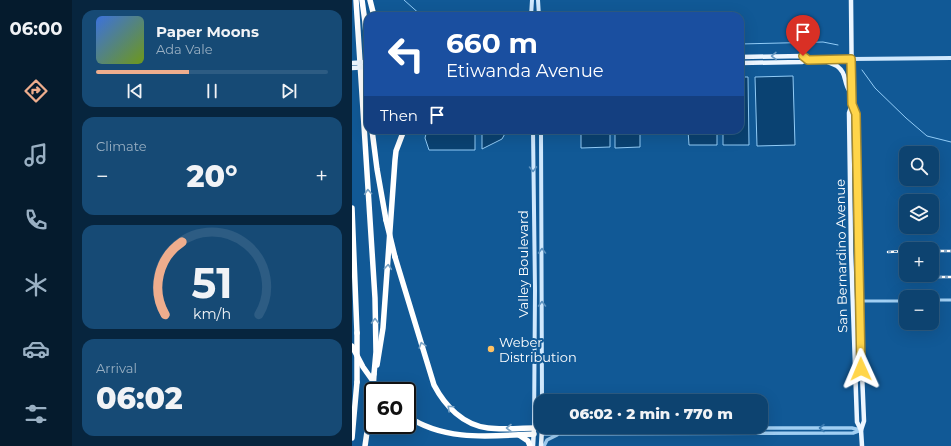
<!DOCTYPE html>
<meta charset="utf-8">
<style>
:root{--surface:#0d4370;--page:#164a75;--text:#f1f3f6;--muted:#9ab0c3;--line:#2d5c83;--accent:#eead8d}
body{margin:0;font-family:Montserrat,sans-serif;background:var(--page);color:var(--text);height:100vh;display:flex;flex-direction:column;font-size:15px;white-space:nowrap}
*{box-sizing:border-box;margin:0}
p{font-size:13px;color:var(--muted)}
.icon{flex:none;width:22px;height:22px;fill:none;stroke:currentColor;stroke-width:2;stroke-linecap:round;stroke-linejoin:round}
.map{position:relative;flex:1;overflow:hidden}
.side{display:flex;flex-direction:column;gap:10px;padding:10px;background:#07253e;width:280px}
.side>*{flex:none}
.banner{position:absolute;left:12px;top:12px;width:380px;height:122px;border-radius:12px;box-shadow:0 4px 16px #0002,0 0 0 1px var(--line);background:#1a4fa0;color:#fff;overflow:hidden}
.buttons{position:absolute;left:547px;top:146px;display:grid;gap:8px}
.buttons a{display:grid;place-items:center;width:40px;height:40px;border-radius:8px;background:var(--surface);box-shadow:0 4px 16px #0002,0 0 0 1px var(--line);font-size:20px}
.speed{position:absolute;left:12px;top:382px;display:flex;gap:8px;font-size:20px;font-weight:700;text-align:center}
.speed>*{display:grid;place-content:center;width:52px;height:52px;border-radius:50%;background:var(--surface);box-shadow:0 4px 16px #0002,0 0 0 1px var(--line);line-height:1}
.speed .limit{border:2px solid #111;border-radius:6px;background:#fff;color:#111}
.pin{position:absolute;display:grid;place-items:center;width:34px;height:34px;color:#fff;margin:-41px -17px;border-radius:50% 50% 50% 0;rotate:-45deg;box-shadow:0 0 4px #0007}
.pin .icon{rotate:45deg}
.me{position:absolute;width:44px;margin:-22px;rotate:359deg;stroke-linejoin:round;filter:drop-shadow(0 0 3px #0008)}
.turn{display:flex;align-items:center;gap:14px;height:84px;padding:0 16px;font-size:18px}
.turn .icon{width:52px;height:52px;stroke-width:2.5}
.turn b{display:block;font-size:28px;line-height:34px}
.then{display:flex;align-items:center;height:38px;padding:0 16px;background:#0003;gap:8px;font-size:15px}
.big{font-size:30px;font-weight:800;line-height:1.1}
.side .card{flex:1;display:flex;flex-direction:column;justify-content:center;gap:6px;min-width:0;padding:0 14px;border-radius:12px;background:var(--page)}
.side .dial{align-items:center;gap:0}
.dial svg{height:104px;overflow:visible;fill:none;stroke:var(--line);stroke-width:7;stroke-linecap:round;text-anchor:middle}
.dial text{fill:var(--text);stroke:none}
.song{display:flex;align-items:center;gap:12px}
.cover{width:48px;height:48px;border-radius:6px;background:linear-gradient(135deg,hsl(220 70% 55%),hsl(80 70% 35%))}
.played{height:4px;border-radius:2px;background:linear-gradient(90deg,var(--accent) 40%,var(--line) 40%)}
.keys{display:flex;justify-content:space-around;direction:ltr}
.heat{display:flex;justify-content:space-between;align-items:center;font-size:22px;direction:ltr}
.trip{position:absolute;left:182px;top:394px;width:234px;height:40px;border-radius:12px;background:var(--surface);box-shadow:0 4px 16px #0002,0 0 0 1px var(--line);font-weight:800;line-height:40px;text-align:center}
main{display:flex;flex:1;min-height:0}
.tabs{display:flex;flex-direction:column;width:72px;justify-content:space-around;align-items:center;background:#051b2d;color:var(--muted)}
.tabs .icon{width:28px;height:28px}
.tabs .active{color:var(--accent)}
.tabs b{font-size:18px;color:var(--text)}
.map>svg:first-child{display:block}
.water{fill:#0a4272;stroke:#92ccf7}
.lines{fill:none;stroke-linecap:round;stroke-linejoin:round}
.stream{stroke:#92ccf7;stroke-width:1}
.minor{stroke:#a1cff3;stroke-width:3}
.tertiary{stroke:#a1cff3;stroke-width:3.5}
.secondary{stroke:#d0e8fd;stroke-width:4}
.primary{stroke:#edf6ff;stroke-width:4.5}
.motorway{stroke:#fff;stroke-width:5.5}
.rail-casing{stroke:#fff;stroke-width:2.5}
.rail{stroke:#115996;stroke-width:1;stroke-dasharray:3;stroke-linecap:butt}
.primary-bridge{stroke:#edf6ff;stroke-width:4.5}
.motorway-bridge{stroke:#fff;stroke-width:5.5}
.oneway{stroke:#6998c0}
.oneway2{stroke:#5d92bf}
.oneway3{stroke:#7ca4c5}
.oneway4{stroke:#3c7cb2}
.route-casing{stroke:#a68a30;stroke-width:10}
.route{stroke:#ffd54a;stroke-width:7}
.poi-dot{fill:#ffc163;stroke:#115996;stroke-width:1.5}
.labels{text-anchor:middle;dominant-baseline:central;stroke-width:4;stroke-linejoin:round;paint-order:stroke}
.street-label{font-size:13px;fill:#fff;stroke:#115996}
.poi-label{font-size:13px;fill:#fff;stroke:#115996;text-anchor:start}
</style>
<main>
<nav class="tabs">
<b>06:00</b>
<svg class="icon active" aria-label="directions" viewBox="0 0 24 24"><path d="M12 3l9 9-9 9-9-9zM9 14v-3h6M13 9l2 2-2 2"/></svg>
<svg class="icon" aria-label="music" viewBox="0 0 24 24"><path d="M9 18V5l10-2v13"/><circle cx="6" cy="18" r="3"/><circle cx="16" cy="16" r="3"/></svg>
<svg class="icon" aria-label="phone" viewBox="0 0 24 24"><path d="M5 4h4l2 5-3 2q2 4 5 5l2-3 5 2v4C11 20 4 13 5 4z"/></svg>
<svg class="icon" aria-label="climate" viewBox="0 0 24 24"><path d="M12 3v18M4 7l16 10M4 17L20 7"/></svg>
<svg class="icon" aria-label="car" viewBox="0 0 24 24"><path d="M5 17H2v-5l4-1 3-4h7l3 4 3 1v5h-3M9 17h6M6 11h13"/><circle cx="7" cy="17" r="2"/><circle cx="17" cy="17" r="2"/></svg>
<svg class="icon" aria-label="filters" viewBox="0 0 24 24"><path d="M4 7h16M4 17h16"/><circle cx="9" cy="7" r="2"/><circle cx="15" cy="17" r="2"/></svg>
</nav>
<section class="side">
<div class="card">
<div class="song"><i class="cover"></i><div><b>Paper Moons</b><p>Ada Vale</p></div></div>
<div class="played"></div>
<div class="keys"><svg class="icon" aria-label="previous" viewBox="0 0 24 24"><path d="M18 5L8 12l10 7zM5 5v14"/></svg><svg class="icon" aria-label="pause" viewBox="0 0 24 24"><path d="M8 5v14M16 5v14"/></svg><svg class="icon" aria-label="next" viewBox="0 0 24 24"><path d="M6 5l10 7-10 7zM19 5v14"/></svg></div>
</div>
<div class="card"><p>Climate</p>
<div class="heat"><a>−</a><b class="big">20°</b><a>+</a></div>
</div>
<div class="card dial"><svg viewBox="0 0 100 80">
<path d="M14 69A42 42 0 1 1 86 69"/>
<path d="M14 69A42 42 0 0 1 27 13" stroke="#eead8d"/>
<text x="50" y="56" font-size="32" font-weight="700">51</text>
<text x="50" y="72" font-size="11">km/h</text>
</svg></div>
<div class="card"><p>Arrival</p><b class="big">06:02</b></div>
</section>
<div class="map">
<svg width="599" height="446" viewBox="0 0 599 446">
<rect width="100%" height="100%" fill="#115996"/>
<g class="water">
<polygon points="441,76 443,145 405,146 403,77"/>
<polygon points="388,77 396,77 397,145 371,145 371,130 388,130"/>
<polygon points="75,130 123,130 123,150 77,150 73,138"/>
<polygon points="130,130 155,130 150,139 130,149"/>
<polygon points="229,130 258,130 258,147 229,148"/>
<polygon points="263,130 288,130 288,147 263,148"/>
<polygon points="336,130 365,130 365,145 337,145"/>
</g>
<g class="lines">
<g class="stream">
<polyline points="52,0 70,16"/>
<polyline points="388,44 471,42 486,45"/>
<polyline points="510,70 523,88 554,118 575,136 599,142"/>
</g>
<g class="minor">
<polyline points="580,300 599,300"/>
<polyline points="501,301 554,301"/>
</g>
<g class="tertiary">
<polyline points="190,428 500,428 508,430"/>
<path d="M277,433C286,430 299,435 306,429"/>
<polyline points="190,434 501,433 509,430"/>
<polyline points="192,446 195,440 205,435"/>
</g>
<g class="secondary">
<polyline points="186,0 187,16"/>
<polyline points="179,16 180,0"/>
<polyline points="499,59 599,58"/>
<polyline points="181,130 183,290 182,428"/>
<polyline points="189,130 190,401"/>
</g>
<g class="primary">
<polyline points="499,0 500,104 497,113 499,251 505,422 509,430"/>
<polyline points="388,57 451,56 456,59"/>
<path d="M471,59C476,63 481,64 485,66C493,72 492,78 495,86C496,89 498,92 499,94"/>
<polyline points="388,63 450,62 456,59 499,59"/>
<polyline points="500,104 504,113 507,301 512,421 509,430 510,446"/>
<polyline points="181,446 182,428 190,428 189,446"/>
</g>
<g class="motorway">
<polyline points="4,0 23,298 24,352 22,374"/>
<polyline points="10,0 13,22 16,57"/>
<polyline points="18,0 22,16"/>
<polyline points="20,130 25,169 34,220"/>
<polyline points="0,208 5,333"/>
<path d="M43,257L82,385C93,406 111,425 136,428C151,430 167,428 182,428"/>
<polyline points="0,346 11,367 28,391"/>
<polyline points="25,365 31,328 43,160 44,151 52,130"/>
<path d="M55,416C93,442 139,436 182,434"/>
<polyline points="167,435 176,441 178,446"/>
<polyline points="0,438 5,382"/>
<polyline points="13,446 21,390"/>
</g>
<g class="rail-casing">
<g id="rail">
<polyline points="580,251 599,251"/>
<polyline points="536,252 554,251"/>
<polyline points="563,277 599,277"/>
</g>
</g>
<use href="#rail" class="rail"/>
<g class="primary-bridge">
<polyline points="0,63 16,62"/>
<polyline points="0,68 16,67"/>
</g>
<g class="motorway-bridge">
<polyline points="34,220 43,257"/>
<polyline points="5,382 5,333"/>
<polyline points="21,390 22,374"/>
</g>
</g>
<defs><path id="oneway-chevron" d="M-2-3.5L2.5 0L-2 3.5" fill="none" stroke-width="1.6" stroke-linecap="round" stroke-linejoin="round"/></defs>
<use class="oneway" href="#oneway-chevron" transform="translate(422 56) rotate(179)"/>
<g class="oneway2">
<use href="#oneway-chevron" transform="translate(181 169) rotate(89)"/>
<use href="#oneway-chevron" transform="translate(190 251) rotate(-90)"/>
<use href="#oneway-chevron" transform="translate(190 304) rotate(-90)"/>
</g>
<g class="oneway3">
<use href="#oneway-chevron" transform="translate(16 192) rotate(-94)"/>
<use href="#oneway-chevron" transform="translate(36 267) rotate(-85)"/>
<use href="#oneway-chevron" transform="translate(23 321) rotate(-90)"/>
<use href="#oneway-chevron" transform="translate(70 345) rotate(-107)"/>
<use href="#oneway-chevron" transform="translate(98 408) rotate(-137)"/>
<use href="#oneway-chevron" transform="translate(157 428) rotate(180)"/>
</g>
<use class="oneway4" href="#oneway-chevron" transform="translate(470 428) rotate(180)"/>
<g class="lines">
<g class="route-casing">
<polyline id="route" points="451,56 456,60 499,59 500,104 504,114 509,369"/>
</g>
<use href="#route" class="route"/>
</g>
<circle class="poi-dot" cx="139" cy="349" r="4"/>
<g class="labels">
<g class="street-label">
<text transform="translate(489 256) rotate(-91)">San Bernardino Avenue</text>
<text transform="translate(171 264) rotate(-90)">Valley Boulevard</text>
</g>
<g class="poi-label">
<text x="147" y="342">Weber<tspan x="147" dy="15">Distribution</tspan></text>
</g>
</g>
</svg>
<div class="buttons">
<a><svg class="icon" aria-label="search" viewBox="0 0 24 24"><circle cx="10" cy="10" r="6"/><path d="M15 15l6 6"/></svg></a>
<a><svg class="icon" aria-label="layers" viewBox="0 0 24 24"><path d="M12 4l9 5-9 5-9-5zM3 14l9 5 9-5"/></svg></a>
<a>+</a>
<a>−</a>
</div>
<div class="speed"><div class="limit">60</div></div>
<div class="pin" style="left:451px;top:56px;background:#d93025"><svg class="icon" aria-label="arrive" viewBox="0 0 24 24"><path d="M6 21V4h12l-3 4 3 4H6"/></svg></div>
<svg class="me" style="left:509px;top:369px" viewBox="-20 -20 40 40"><path d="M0-17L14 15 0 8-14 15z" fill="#ffd54a" stroke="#fff" stroke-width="4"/></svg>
<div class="trip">06:02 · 2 min · 770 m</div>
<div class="banner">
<div class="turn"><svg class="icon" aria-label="left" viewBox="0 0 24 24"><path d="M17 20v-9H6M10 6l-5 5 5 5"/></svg><div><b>660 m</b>Etiwanda Avenue</div></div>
<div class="then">Then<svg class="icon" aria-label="arrive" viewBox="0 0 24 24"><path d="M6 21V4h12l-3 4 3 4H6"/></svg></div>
</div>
</div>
</main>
